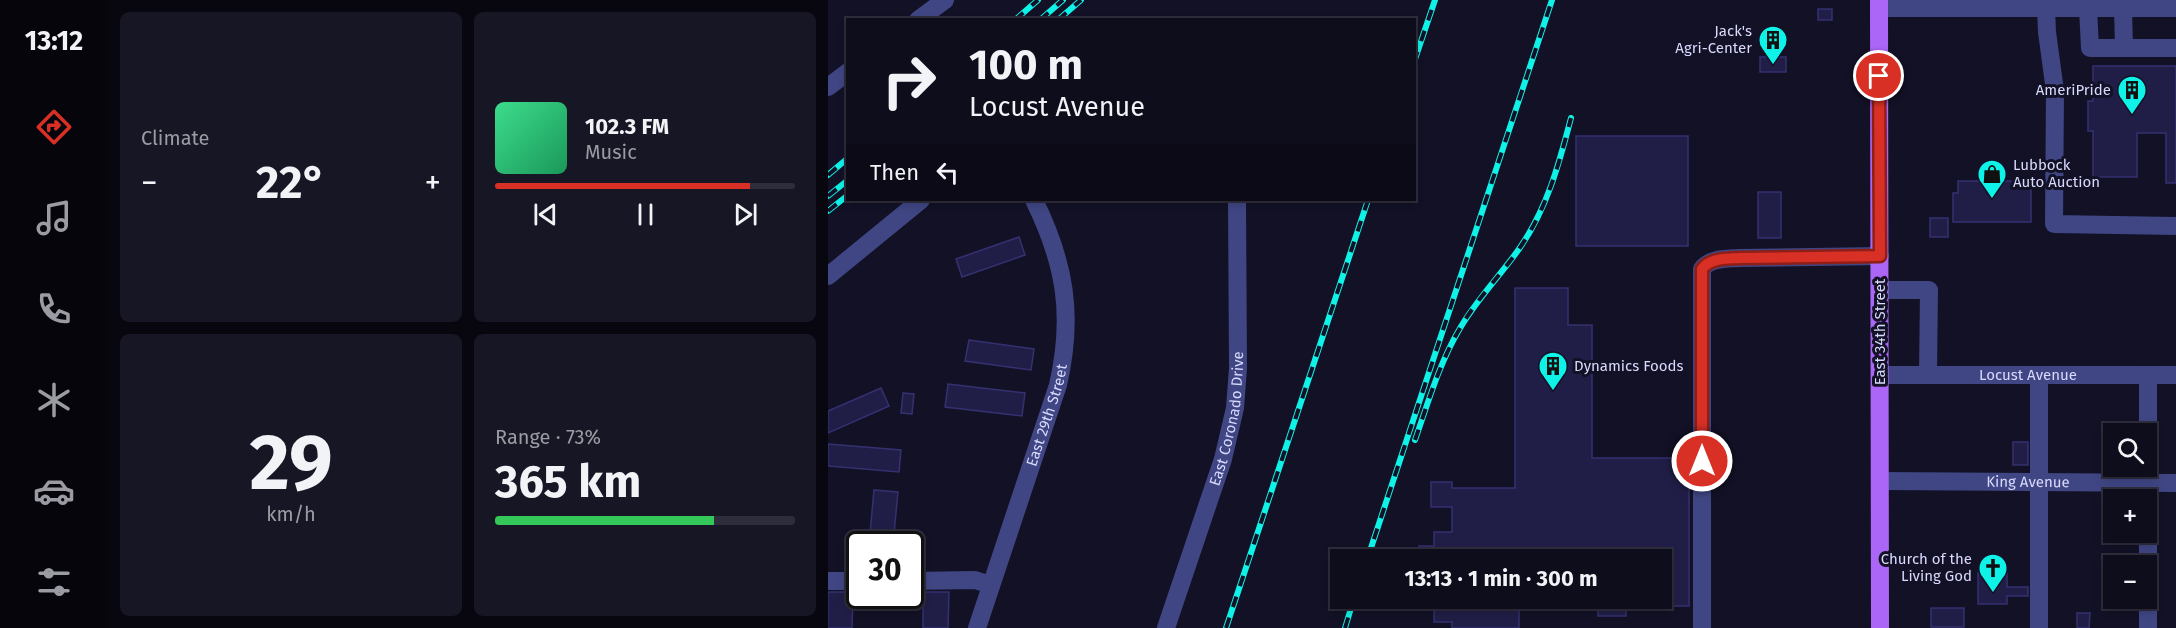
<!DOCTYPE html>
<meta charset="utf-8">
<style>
:root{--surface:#0e0d1c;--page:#171625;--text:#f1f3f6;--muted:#9b9ca3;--line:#2e2d3b;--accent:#d93025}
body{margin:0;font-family:"Fira Sans",sans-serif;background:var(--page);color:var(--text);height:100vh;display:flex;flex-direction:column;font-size:22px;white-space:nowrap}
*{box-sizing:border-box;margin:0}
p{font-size:20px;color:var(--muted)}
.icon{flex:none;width:33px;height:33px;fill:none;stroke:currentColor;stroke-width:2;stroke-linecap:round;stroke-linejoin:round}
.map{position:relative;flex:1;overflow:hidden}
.panel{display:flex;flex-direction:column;gap:12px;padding:12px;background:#08070f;width:720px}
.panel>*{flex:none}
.guide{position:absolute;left:18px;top:18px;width:570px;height:183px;border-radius:0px;box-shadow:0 3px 9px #0003,0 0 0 2px var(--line);background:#0e0d1c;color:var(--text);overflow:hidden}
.controls{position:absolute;left:1275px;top:423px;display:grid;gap:12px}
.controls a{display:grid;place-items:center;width:54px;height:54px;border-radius:0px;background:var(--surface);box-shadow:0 3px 9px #0003,0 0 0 2px var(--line);font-size:30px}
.speed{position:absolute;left:18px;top:531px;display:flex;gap:12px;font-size:30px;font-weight:700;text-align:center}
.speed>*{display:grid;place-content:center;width:78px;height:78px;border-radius:50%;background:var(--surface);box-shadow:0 3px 9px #0003,0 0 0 2px var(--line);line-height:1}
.speed .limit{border:3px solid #111;border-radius:9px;background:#fff;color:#111}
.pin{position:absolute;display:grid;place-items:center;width:51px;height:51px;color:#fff;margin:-26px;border:3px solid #fff;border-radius:50%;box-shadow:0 2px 6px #0007}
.me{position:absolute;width:66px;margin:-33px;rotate:0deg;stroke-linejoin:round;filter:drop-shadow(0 0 4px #0008)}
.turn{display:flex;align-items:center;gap:21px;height:126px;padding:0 24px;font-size:27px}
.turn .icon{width:78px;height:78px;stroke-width:2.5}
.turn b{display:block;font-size:42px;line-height:51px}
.then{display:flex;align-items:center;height:57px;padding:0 24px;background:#0003;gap:12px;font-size:22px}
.big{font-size:45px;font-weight:700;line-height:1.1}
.panel .card{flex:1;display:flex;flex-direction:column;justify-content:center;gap:9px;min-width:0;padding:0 21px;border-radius:9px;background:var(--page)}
.panel .dial{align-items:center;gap:0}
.dial b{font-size:78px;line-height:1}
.song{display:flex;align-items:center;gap:18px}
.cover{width:72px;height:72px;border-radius:9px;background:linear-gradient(135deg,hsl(150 70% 55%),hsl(150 70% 35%))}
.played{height:6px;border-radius:3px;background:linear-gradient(90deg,var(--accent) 85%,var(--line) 85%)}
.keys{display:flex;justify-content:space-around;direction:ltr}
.heat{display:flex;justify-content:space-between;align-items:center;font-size:33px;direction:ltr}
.charge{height:9px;border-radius:4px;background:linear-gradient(90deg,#34c759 73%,var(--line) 0)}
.panel .tiles{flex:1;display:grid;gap:12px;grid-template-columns:repeat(2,1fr)}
.trip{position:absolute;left:502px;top:549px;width:342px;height:60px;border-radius:0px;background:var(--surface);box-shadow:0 3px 9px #0003,0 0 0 2px var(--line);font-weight:700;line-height:60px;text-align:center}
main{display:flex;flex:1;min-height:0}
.tab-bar{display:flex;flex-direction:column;width:108px;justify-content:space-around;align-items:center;background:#06050b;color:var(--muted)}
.tab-bar .icon{width:42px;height:42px}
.tab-bar .active{color:var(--accent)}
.tab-bar b{font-size:27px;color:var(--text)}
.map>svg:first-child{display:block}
.building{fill:#201e46;stroke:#353171;stroke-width:1.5}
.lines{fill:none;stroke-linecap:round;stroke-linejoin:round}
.minor{stroke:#3f4683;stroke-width:18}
.major{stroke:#ac66f7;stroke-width:18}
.rail-casing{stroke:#0ff2e8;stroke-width:6}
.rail{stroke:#121126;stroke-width:4;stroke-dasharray:11;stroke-linecap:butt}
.route-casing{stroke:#8d1f18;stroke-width:15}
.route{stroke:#d93025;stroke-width:10}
.labels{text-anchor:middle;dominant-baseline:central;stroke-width:6;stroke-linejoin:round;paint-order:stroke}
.poi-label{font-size:15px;fill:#d8d9fd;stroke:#121126;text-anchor:end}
.street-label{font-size:15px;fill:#d8d9fd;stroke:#121126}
</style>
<main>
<nav class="tab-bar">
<b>13:12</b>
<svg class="icon active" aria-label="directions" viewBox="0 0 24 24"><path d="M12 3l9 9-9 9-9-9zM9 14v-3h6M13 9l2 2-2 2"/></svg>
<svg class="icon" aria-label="music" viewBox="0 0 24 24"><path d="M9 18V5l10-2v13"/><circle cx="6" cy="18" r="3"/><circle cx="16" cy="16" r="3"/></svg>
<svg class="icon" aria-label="phone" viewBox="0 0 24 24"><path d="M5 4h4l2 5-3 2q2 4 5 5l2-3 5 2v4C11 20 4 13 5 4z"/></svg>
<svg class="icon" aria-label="climate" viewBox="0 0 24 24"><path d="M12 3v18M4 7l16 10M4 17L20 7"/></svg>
<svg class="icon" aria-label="car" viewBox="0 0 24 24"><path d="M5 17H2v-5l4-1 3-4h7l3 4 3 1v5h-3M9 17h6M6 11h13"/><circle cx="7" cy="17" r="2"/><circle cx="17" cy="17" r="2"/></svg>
<svg class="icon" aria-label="filters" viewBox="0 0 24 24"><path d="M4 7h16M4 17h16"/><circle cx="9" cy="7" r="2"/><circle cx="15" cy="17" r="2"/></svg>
</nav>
<section class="panel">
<div class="tiles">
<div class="card"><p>Climate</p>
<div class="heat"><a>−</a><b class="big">22°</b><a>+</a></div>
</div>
<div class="card">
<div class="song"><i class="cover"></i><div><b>102.3 FM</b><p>Music</p></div></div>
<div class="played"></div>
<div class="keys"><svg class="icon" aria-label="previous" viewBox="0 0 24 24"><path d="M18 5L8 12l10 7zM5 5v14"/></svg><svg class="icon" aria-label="pause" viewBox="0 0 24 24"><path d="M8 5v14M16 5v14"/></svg><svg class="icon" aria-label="next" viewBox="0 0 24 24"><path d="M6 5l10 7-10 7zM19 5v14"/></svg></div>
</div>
<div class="card dial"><b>29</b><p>km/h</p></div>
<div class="card"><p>Range · 73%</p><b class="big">365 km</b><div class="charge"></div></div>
</div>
</section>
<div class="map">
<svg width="1348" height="628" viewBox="0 0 1348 628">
<rect width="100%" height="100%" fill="#121126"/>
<g class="building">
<rect x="990" y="9" width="14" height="11"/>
<rect x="932" y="57" width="26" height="15"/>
<polygon points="1265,66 1348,66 1348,183 1338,183 1338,133 1309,133 1309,177 1265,177 1265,131 1260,131 1260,101 1265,101"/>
<rect x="748" y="136" width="112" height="110"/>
<polygon points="1130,181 1203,181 1203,222 1125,222 1125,193 1130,193"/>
<rect x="930" y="192" width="23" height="46"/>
<rect x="1102" y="218" width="18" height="19"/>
<polygon points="191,237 197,255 134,277 128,259"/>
<polygon points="687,288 740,288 740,325 764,325 764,458 861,458 861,606 834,606 834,560 591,560 591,546 606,546 606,532 624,532 624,507 603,507 603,482 624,482 624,488 687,488"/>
<polygon points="141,340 206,349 203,370 137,361"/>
<polygon points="120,384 197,393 194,416 117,407"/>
<polygon points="53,388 61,406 0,433 0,411"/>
<polygon points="75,393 86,394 84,414 73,413"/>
<rect x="1185" y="442" width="15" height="23"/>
<polygon points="0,444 73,450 71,472 0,466"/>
<polygon points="46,490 70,492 65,544 41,544"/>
<polygon points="1150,573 1179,573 1179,587 1200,587 1200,596 1179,596 1179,604 1150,604"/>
<polygon points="0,592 25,592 24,628 0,628"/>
<polygon points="95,592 121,592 120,628 95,628"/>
<polygon points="606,598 798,598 798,616 770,616 770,609 691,609 691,628 624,628 624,622 606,622"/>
<rect x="1103" y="608" width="33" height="19"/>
<polygon points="1249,613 1262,613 1261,628 1249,628"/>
</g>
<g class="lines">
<g class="minor">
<polyline points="1051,8 1348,8"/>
<polyline points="1218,8 1219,32 1227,91 1226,224 1348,226"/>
<polyline points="1260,8 1262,48 1348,48"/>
<polyline points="1295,8 1296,48"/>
<polyline points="90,20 117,0"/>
<polyline points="0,87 20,72"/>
<polyline points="0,276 93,200"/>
<polyline points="1052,290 1101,290 1100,374"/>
<path id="s1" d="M1052,375H1348"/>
<path id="s2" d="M1052,481L1348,483"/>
<polyline points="0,581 32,581"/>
<polyline points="82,581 147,580 163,585"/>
<path id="s3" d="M149,628L230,385C246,315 237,263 206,200"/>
<path id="s4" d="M338,628L395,459L407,408L410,368L409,200"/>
<path d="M874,628V269C882,258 898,259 911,258L1052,256"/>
<polyline points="1211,628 1211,375"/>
<polyline points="1320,628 1320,375"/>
</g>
<polyline class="major" points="1051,0 1052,628"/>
<g class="rail-casing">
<g id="rail">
<polyline points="187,20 210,0"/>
<polyline points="212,20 235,0"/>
<polyline points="230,20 253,0"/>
<polyline points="586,62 607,0"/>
<polyline points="0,175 20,158"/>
<polyline points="0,196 20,180"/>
<polyline points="0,211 20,195"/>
<path d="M587,440C600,403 611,364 631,330C647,301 672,276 691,249C719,209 731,164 743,118"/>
<polyline points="539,560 724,0"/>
<polyline points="398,628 540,200"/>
<polyline points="517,628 526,598"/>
</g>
</g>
<use href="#rail" class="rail"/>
</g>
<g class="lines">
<g class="route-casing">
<path id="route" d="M874,461V269C882,258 898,259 911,258L1052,256L1051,76"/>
</g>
<use href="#route" class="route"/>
</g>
<defs>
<g id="building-pin" transform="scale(1.5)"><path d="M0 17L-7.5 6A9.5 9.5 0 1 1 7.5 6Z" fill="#0ff2e8" stroke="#121126"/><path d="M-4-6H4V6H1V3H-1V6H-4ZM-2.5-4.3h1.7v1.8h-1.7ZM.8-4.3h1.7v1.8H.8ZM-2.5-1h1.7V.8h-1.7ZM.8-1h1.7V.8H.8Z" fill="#111"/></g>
<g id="shop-pin" transform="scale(1.5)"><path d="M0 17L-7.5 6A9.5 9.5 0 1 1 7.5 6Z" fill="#0ff2e8" stroke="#121126"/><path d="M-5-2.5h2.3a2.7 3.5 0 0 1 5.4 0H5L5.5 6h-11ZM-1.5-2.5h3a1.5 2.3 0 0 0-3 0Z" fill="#111"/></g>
<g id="church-pin" transform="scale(1.5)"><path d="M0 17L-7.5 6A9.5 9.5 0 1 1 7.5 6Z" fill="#0ff2e8" stroke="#121126"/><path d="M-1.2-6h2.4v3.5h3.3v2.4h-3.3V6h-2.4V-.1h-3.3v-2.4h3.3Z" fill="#111"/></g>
</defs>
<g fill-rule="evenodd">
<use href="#building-pin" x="945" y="40"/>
<use href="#building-pin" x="1304" y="90"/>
<use href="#shop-pin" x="1164" y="174"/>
<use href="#building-pin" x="725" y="366"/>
<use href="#church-pin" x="1165" y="568"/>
</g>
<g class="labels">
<g class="poi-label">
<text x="924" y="31">Jack's<tspan x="924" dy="17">Agri-Center</tspan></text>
<text x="1283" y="90">AmeriPride</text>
<text x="1185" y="165" text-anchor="start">Lubbock<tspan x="1185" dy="17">Auto Auction</tspan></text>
<text x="746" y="366" text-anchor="start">Dynamics Foods</text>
<text x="1144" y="559">Church of the<tspan x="1144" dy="17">Living God</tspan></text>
</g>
<g class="street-label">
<text transform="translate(1052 332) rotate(-90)">East 34th Street</text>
<text stroke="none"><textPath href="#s1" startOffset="148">Locust Avenue</textPath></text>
<text stroke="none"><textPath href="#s3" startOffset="224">East 29th Street</textPath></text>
<text stroke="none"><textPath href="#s4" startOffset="219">East Coronado Drive</textPath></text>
<text stroke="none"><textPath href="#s2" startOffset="148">King Avenue</textPath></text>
</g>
</g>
</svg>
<div class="controls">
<a><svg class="icon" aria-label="search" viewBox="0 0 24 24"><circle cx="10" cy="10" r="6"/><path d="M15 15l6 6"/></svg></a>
<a>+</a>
<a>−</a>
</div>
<div class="speed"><div class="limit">30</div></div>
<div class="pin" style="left:1051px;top:76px;background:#d93025"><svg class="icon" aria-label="arrive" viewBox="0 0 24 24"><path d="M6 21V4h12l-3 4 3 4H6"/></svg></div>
<svg class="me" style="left:874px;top:461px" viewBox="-20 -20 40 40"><circle r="17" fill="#d93025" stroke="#fff" stroke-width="3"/><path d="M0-11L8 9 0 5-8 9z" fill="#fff"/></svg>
<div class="trip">13:13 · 1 min · 300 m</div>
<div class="guide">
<div class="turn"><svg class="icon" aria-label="right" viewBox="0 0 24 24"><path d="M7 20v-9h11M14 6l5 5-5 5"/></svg><div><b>100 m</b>Locust Avenue</div></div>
<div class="then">Then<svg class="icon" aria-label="left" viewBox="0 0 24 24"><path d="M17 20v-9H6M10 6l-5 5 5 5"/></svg></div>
</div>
</div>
</main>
